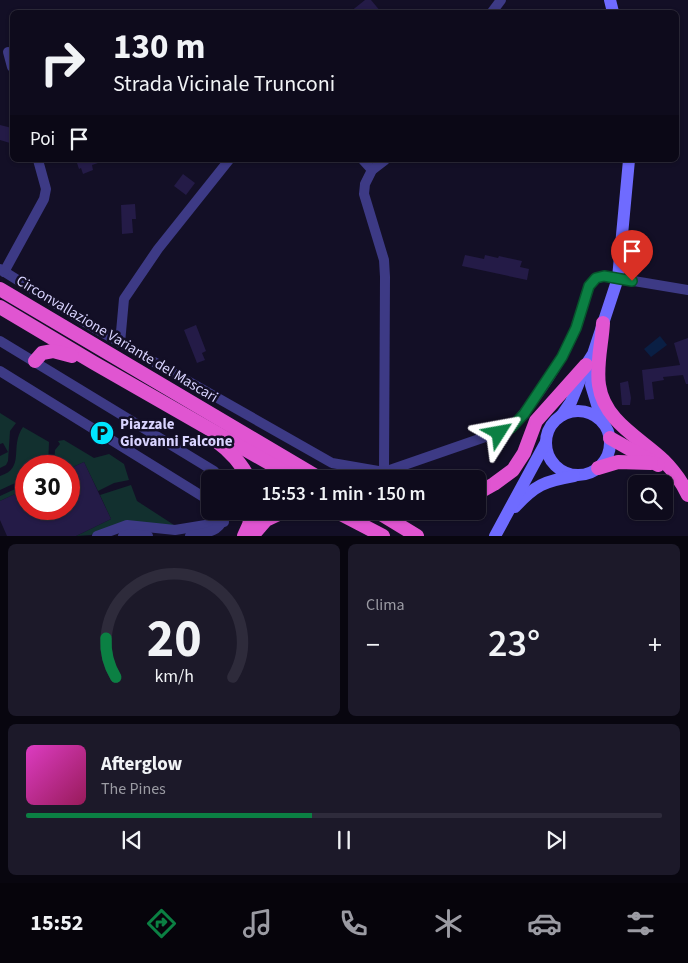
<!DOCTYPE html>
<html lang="it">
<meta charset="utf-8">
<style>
:root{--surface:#0e0b1c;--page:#1c1929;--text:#f1f3f6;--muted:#9b9ba3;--line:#2e2b3b;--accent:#0b8043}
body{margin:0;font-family:"Source Sans 3",sans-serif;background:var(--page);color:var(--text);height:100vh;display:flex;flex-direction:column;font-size:19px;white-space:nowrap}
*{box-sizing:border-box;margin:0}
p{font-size:16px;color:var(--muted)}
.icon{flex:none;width:28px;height:28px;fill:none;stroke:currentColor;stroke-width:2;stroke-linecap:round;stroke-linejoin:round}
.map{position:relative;height:536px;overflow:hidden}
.panel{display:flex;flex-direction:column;gap:8px;padding:8px;background:#08060f;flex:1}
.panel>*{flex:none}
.guide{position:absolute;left:10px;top:10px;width:669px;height:152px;border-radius:8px;box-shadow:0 1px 4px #0004,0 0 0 1px var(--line);background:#0e0b1c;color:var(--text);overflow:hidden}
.fabs{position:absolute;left:628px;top:475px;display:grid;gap:10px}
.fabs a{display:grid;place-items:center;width:45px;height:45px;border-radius:8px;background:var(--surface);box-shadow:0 1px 4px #0004,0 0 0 1px var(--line);font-size:25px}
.speed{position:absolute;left:15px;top:455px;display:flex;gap:10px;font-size:25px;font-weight:700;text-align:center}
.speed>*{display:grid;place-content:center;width:65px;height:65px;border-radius:50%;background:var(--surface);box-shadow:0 1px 4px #0004,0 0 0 1px var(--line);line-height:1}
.speed .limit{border:8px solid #d22;background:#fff;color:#111}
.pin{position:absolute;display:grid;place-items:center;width:42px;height:42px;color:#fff;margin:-51px -21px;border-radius:50% 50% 50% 0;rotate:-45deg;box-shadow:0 0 5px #0007}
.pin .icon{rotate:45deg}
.me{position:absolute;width:55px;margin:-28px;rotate:56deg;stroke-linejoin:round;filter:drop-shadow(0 0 4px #0008)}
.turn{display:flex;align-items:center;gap:18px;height:105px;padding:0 20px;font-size:22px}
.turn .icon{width:65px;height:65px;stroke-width:2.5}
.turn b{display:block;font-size:35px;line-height:42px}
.then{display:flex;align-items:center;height:48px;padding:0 20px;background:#0003;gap:10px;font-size:19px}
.big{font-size:38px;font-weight:600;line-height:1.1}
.panel .card{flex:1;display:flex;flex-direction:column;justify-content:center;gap:8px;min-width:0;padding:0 18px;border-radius:8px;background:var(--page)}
.panel .dial{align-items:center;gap:0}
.dial svg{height:130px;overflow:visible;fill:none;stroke:var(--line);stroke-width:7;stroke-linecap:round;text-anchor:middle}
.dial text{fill:var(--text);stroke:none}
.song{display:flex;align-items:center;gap:15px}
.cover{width:60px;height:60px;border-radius:8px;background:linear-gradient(135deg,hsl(310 70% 55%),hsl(330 70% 35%))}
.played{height:5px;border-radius:2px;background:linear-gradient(90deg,var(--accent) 45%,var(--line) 45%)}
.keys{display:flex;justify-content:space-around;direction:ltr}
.heat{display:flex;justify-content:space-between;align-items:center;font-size:28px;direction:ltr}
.panel .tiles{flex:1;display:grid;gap:8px;grid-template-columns:1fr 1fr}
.card:last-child{grid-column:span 2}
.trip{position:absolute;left:201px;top:470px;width:285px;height:50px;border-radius:8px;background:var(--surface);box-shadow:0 1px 4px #0004,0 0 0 1px var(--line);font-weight:600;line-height:50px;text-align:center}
.tab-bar{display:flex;height:80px;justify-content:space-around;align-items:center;background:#06040b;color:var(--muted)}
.tab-bar .icon{width:35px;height:35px}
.tab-bar .on{color:var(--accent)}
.tab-bar b{font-size:22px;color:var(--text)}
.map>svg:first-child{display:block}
.green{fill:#12302f}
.water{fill:#0a1f44}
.building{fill:#241b47}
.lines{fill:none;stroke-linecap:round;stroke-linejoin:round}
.minor{stroke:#3d3a85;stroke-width:10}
.secondary{stroke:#6f6bff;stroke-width:12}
.trunk{stroke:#e055d1;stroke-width:14}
.route-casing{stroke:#07532c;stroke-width:12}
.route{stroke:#0b8043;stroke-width:9}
.labels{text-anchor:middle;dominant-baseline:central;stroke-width:5;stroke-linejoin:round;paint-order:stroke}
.street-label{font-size:15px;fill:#d9d4ff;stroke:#130f26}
.poi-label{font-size:15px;font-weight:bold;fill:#d9d4ff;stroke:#130f26;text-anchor:start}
</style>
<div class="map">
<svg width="688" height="536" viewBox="0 0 688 536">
<rect width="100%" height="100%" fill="#130f26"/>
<g class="green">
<polygon points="0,413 16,423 10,431 8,461 6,465 0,468 0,456 8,452 3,443 0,444"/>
<path d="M23,427L49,442L48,466H26V478L0,490V476C26,468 9,447 23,427Z"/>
<polygon points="64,440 94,458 109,454 124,464 129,480 114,483 98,491 84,462 69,469 69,466 54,466 55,450 60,444 58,441"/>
<polygon points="26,484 26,489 0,501 0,496"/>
<polygon points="131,485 137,501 174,525 106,528 91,535 76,536 111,519 100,495"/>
</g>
<polygon class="water" points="660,336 667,345 651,357 644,349"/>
<g class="building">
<polygon points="365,0 371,0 381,12 350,12"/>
<polygon points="0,125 12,128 12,138 10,143 0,140"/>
<polygon points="76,160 101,160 101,162 92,165 93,170 83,174 81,168 79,169"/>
<polygon points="183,174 195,183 186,195 174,186"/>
<polygon points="135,204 136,219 132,219 133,233 122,234 121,205"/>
<polygon points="465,255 484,259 485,255 498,258 499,256 522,261 520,267 529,269 527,280 462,266"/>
<polygon points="196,325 206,351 202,353 205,360 197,363 184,330"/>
<polygon points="688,338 688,384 686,384 683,375 663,377 664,380 652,382 654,399 645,400 642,370 680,365 674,343"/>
<polygon points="628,381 631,398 630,405 622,405 620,383"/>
<polygon points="84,462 111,519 76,536 7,536 0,520 0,501 26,489 26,509 69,509 69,469"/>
</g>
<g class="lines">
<g class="minor">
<polyline points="492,12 501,0"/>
<polyline points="8,52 12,67"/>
<polyline points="363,160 372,170"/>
<path d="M0,269L96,329L332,463L384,472L511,428C534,403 564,359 576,328C582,315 583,299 589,287C592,280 597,278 604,276L688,290"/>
<polyline points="4,272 44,199 46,189 38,160"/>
<polyline points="0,341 214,471 221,479"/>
<polyline points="120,343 124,299 158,249 229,160"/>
<polyline points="0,371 210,501"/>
<polyline points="384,472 385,277 384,260 364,194 365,184 372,170 385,160"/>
<polyline points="97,536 127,525 175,530 224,522"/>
<polyline points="123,536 129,534 148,536"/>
<path d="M190,536C208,532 222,533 225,511"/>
</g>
<g class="secondary">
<polyline points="610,0 613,12"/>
<polyline points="593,364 591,385 602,421"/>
<circle cx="578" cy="443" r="32"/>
<polyline points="562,415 571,402 586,365 593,354 618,278 629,160"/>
<path d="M515,507C535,485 545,481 574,476"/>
<polyline points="495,536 546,442"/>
</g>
<g class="trunk">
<polyline points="0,289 321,479"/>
<polyline points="0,307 94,363 297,479"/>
<path d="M603,323C602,343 596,365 599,385C604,421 640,438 663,460C673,470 682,482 688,495"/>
<polyline points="35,361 42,353 53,351 72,356"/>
<polyline points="610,438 658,465"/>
<path d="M215,440C230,451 241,462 249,479"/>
<polyline points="598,468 618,462 651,463"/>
<polyline points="478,493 494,484 513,470 524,453 536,421 586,365"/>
<polyline points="331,511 339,513 383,536"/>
<polyline points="376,511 417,536"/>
<polyline points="244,536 249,525 252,511"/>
<polyline points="252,536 266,520 285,511"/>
</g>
</g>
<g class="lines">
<g class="route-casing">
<polyline id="route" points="499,433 511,428 524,414 562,357 576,328 589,286 596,278 604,276 632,281"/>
</g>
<use href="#route" class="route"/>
</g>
<defs>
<g id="parking-disc" transform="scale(1.25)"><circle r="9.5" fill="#00e5ff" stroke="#130f26"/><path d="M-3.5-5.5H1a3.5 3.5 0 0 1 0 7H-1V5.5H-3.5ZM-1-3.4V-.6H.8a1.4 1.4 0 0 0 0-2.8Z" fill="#111"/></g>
</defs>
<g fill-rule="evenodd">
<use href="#parking-disc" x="102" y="433"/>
</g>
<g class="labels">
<g class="street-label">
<text transform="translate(117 339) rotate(31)">Circonvallazione Variante del Mascari</text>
</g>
<g class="poi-label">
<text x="120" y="424">Piazzale<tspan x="120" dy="17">Giovanni Falcone</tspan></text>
</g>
</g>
</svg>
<div class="fabs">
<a><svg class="icon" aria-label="search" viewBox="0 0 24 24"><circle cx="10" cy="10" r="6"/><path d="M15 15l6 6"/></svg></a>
</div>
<div class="speed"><div class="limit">30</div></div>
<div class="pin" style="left:632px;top:281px;background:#d93025"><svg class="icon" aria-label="arrive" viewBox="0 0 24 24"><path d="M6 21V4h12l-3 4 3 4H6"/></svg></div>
<svg class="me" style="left:499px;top:433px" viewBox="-20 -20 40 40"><path d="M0-17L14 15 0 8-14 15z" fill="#0b8043" stroke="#fff" stroke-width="4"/></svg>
<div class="trip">15:53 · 1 min · 150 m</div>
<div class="guide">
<div class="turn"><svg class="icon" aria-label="right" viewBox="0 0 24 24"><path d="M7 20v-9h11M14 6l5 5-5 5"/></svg><div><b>130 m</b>Strada Vicinale Trunconi</div></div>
<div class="then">Poi<svg class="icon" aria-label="arrive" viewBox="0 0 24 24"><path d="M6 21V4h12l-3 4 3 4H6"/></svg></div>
</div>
</div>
<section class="panel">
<div class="tiles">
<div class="card dial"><svg viewBox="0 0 100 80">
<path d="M14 69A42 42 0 1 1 86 69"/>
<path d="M14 69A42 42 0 0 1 8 45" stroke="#0b8043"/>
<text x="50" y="56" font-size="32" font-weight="700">20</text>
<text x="50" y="72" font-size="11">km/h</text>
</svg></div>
<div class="card"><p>Clima</p>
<div class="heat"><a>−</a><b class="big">23°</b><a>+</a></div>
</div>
<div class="card">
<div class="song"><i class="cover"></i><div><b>Afterglow</b><p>The Pines</p></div></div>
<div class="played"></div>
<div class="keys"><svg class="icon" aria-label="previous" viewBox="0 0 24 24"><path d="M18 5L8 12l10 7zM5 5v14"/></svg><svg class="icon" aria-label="pause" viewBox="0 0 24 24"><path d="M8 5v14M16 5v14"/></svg><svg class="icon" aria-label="next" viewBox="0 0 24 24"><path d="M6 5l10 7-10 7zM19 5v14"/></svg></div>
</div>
</div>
</section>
<nav class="tab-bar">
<b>15:52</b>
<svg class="icon on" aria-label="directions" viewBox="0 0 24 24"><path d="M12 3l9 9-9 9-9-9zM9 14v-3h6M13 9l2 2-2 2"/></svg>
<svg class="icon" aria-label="music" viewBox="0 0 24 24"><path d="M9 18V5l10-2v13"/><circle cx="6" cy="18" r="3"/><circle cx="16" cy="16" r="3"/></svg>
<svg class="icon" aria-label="phone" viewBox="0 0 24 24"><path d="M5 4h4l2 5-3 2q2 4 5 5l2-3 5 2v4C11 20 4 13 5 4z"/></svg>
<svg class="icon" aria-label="climate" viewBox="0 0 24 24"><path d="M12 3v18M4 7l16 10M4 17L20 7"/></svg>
<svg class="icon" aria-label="car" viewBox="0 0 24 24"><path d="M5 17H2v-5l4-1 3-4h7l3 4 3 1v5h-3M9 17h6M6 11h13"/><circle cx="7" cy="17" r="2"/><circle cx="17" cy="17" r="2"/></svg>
<svg class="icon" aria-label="filters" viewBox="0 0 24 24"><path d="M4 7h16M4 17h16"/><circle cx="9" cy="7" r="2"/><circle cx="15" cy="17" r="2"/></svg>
</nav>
